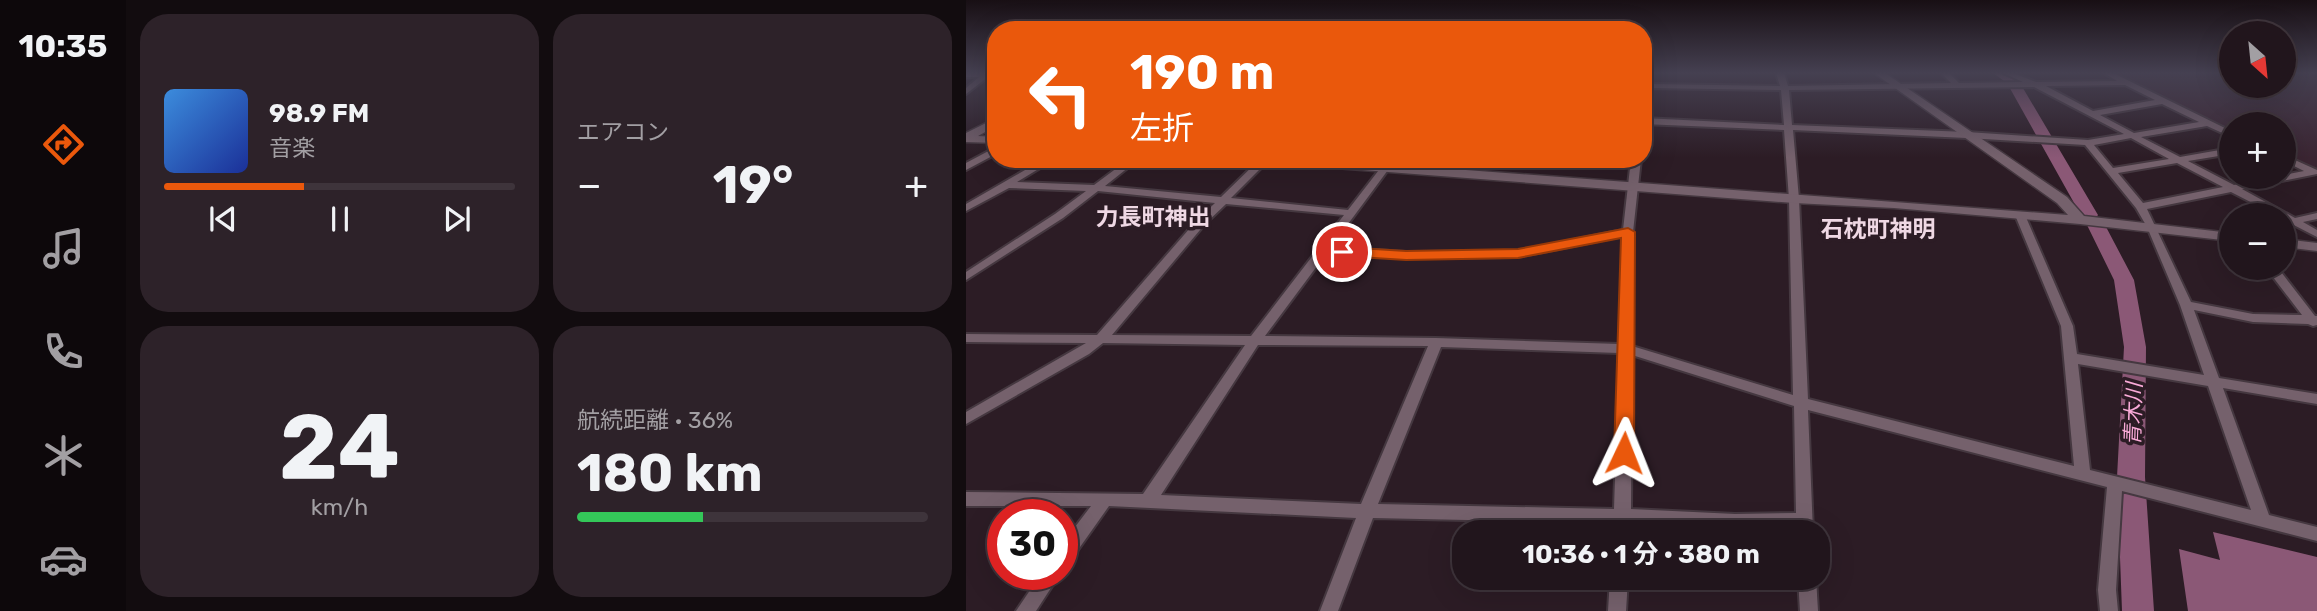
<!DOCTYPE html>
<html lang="ja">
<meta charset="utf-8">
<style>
:root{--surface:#21151c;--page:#2d2229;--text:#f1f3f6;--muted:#a29fa3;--line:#3e343b;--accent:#ea580c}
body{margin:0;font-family:Rubik,"Noto Sans JP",sans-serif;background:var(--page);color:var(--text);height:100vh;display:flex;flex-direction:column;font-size:26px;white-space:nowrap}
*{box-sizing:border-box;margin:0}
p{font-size:23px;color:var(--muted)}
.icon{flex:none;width:38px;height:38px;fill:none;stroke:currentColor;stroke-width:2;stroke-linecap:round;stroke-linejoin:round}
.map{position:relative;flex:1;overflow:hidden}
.details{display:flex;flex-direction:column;gap:14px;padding:14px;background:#120c0f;width:840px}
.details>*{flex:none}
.hud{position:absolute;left:21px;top:21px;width:665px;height:147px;border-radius:28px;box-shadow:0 7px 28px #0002,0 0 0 2px var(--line);background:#ea580c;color:#fff;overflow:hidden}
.needle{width:46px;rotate:153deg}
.buttons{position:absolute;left:1253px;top:21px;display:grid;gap:14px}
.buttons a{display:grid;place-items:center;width:77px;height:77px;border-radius:50%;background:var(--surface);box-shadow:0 7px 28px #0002,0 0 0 2px var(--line);font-size:35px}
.speed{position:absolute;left:21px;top:499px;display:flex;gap:14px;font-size:35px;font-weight:700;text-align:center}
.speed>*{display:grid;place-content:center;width:91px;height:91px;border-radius:50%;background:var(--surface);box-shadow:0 7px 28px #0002,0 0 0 2px var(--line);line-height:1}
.speed .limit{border:10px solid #d22;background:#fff;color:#111}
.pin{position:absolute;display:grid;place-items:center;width:60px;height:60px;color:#fff;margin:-30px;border:4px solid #fff;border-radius:50%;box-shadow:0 2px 7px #0007}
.me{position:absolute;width:77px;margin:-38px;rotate:2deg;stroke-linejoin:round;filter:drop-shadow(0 0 5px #0008)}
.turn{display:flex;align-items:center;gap:24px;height:147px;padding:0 28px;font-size:32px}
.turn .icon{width:91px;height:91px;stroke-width:2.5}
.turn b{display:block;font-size:49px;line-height:60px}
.big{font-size:52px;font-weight:700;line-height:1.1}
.details .tile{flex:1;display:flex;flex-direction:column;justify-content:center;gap:10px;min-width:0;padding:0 24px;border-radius:28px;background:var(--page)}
.details .dial{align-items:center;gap:0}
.dial b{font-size:91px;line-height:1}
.song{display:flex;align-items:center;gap:21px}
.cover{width:84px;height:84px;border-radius:10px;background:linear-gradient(135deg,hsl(210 70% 55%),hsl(230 70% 35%))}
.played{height:7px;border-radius:4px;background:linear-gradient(90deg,var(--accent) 40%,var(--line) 40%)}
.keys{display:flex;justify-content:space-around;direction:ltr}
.heat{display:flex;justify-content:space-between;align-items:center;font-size:38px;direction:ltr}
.charge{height:10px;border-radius:5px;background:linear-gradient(90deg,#34c759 36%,var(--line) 0)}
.details .tiles{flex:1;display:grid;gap:14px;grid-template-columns:repeat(2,1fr)}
.trip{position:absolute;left:486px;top:520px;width:378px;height:70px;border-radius:28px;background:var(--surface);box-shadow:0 7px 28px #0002,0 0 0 2px var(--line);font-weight:700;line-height:70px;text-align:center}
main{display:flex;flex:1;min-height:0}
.dock{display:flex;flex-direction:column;width:126px;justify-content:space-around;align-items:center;background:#0d080b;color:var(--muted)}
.dock .icon{width:49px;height:49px}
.dock .current{color:var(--accent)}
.dock b{font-size:32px;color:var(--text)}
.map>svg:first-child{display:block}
.built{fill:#3b2532}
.water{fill:#8b5876}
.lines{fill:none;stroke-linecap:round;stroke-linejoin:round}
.river{fill:#8b5876;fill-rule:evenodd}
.minor-casing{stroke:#453840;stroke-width:4}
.tertiary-casing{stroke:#453840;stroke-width:3}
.minor{fill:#75616c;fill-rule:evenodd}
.tertiary{fill:#75616c;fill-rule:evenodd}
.route{fill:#ea580c;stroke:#983908;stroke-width:2}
.labels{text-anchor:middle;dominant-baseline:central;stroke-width:7;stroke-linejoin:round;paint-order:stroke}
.water-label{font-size:21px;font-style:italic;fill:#faabd8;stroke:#2c1c25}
.quarter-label{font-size:23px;font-weight:bold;fill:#efd8e4;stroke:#2c1c25}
</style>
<main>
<nav class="dock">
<b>10:35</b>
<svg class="icon current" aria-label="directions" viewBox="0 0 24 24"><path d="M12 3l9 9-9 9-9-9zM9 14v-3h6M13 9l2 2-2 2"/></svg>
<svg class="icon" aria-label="music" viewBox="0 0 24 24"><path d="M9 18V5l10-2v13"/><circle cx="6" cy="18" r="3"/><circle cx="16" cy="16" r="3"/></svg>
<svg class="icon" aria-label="phone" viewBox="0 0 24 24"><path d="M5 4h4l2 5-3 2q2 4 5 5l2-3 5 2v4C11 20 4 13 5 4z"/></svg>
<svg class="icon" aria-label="climate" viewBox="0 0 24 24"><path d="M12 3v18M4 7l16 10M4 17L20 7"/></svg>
<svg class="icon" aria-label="car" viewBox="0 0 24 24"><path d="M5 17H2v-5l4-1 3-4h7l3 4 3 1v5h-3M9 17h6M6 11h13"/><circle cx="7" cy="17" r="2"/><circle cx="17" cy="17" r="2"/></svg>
</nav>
<section class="details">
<div class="tiles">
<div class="tile">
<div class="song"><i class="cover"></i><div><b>98.9 FM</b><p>音楽</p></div></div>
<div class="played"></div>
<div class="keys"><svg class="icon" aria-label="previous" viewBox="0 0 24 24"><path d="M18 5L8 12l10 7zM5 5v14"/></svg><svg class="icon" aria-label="pause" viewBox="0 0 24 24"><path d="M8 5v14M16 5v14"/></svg><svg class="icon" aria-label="next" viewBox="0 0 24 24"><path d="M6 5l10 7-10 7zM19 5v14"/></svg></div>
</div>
<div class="tile"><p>エアコン</p>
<div class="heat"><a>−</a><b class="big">19°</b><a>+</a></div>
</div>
<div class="tile dial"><b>24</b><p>km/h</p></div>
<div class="tile"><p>航続距離 · 36%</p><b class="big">180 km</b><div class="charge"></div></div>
</div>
</section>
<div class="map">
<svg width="1351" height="611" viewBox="0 0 1351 611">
<rect width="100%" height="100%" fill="#2c1c25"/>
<polygon class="built" points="1147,73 1265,73 1265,86 1318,86 1318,73 1339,73 1351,77 1351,172 1318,156 1318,124 1265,124 1265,131"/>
<polygon class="water" points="1247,532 1351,557 1351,611 1222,611 1213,549 1254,560"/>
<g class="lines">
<g class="river">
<polygon points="1027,73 1041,73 1051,78 1132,215 1129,219 1117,219 1041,83"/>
<polygon points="1130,220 1139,225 1168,280 1180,347 1179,477 1188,611 1156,611 1151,477 1158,347 1148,280 1121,225"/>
</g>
<g class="minor-casing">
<g id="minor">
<polygon points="0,73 27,73 0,94 0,88 13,77 0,77"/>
<path d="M678,73H686L684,84L814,86L810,73H818L822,86L985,83L975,73H983L993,83L1057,82L1037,73H1047L1070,82L1151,81L1138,73H1147L1265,131V137L1241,126L1175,137L1214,157L1265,148V154L1222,161L1268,185L1338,171L1318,161V155L1351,170V174L1276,189L1329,218L1351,213V219L1337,222L1351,230V237L1318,220V215H1310L1265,192L1181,209L1225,302L1287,314L1336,315L1300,268H1312L1349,316H1351V325L1347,326L1342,324L1287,322L1228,310L1253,378L1351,394V404L1257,388L1303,515L1351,527V541L1156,491L1150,590L1152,611H1134L1132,590L1141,487L842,410L847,532H831L830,527L769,528L665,523L664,532H648V523L407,518L372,611H354L390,518L143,506L102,564L96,566V544L125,506H0V492L177,494L279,345L137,343L123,354L0,424V412L120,343L0,342V334L131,335L231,220L249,203L132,191L97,218L0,280V272L89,214L120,191L43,188L0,211V204L78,159H89L51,182L128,185L163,159H173L139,186L255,197L294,159H304L265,198L382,210L416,166H422V170L365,247L440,252L552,251L657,230L665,159H675L667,232L666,346L827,395L823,199L818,130L677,124V118L818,125L815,90L683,88L681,103L677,105ZM1159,85L1189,100L1127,111L1080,86ZM1068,87L1158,134L1122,140L1001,132L826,125L823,90ZM1196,104L1233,122L1168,133L1134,115ZM827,130L1001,138L1119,145L1170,208L1181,227L1214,305L1238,375L1111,354L1107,326L1059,215L1054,212L1049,215L1095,326L1108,466L842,399L833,199ZM1165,138L1203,159L1147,168L1128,145ZM1211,163L1257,187L1177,203L1152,173ZM260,204L378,215L285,336L146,335L239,224ZM657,236L653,344L470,338L299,336L360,254L440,258L552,257ZM292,345L462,346L395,504L195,495ZM475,347L653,353L648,509L412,504ZM666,355L828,406L830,513L769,514L665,509ZM1112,364L1242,386L1285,510L1124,470Z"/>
<polygon points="30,147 30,154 0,170 0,163"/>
<polygon points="75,574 94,574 70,611 50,611"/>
<polygon points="644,578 662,578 660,611 642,611"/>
<polygon points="832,578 850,578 852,611 834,611"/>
</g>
</g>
<g class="tertiary-casing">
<g id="tertiary">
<polygon points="908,73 919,73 1101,197 1118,216 1265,233 1265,241 1114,224 928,208 828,203 303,163 297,159 353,159 1102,215 1091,203"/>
<polygon points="30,118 30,126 12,136 30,137 30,143 0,142 0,133"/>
<polygon points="1318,239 1351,243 1351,251 1318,247"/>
</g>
</g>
<use href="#minor" class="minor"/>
<use href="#tertiary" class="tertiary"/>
</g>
<linearGradient id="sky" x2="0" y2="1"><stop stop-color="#180f14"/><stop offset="0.46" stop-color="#454051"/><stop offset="1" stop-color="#454051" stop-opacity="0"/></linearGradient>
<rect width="1351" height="158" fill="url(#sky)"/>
<polygon class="route" points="662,228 669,232 668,453 665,458 658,461 651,458 648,453 655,238 552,258 440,260 376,256 369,252 376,247 440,251 552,249"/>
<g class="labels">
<g class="water-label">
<text transform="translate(1167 414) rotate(-88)">青木川</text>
</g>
<g class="quarter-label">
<text x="187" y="217">力長町神出</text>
<text x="912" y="229">石枕町神明</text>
</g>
</g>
</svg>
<div class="buttons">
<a><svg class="needle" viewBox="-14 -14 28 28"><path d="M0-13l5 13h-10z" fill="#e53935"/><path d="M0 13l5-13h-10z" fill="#a29fa3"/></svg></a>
<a>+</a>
<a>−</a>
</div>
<div class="speed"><div class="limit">30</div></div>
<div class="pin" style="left:376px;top:252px;background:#d93025"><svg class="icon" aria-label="arrive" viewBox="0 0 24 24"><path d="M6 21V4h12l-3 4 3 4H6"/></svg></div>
<svg class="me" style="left:658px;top:453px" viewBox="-20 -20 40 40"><path d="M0-17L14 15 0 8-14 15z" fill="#ea580c" stroke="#fff" stroke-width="4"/></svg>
<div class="trip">10:36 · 1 分 · 380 m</div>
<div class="hud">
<div class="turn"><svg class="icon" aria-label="left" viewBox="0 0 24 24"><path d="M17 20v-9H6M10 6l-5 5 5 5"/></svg><div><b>190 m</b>左折</div></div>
</div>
</div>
</main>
